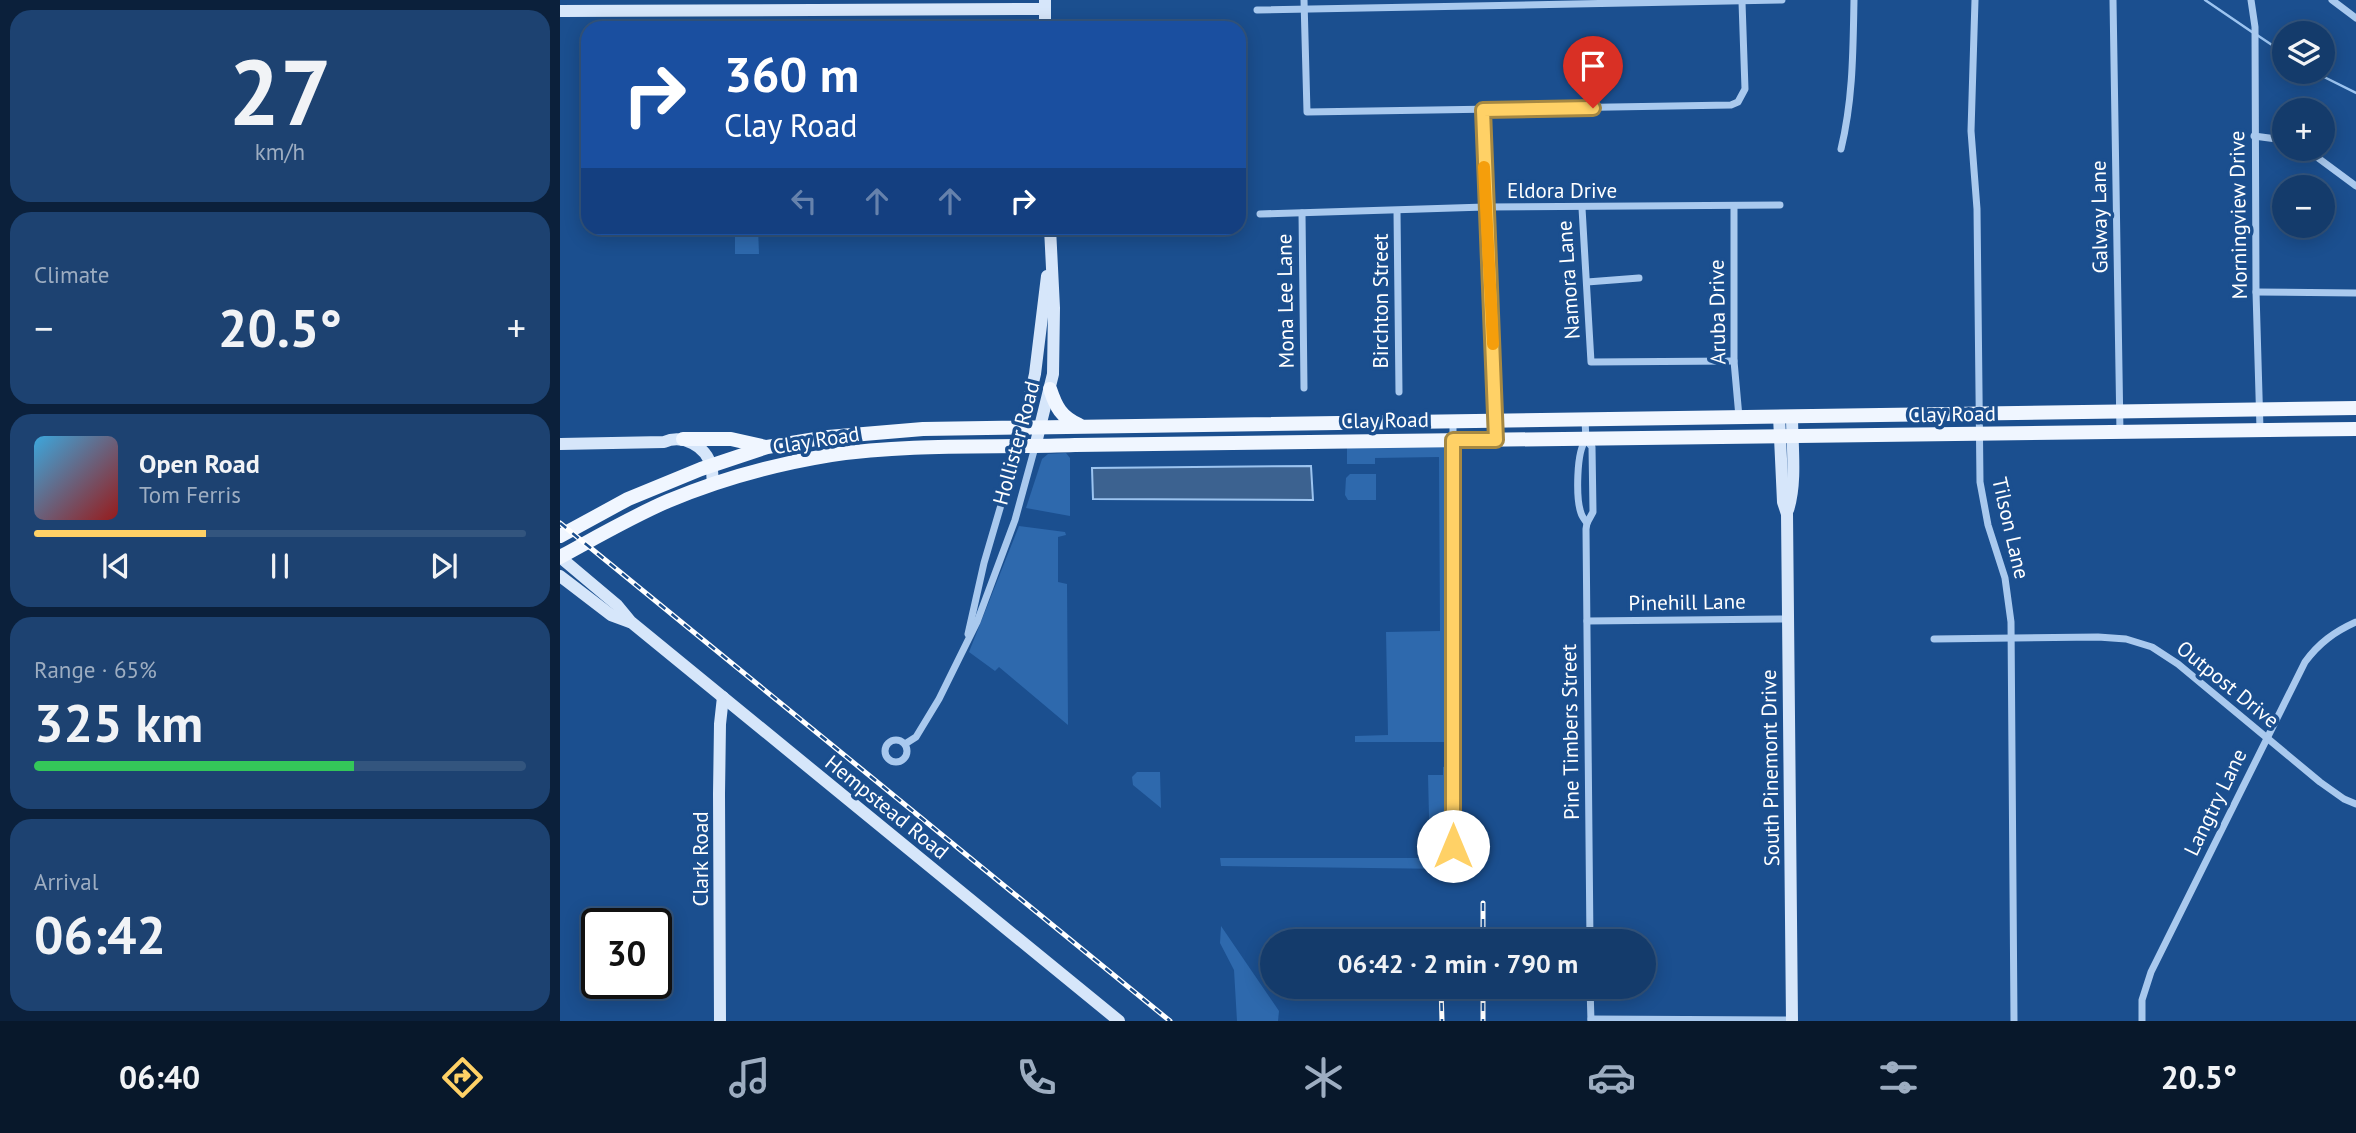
<!DOCTYPE html>
<meta charset="utf-8">
<style>
:root{--surface:#143b6b;--page:#1d4271;--text:#f1f3f6;--muted:#9dadc1;--line:#33557e;--accent:#ffd166}
body{margin:0;font-family:"PT Sans",sans-serif;background:var(--page);color:var(--text);height:100vh;display:flex;flex-direction:column;font-size:26px;white-space:nowrap}
*{box-sizing:border-box;margin:0}
p{font-size:23px;color:var(--muted)}
.icon{flex:none;width:38px;height:38px;fill:none;stroke:currentColor;stroke-width:2;stroke-linecap:round;stroke-linejoin:round}
.map{position:relative;flex:1;overflow:hidden}
.sheet{display:flex;flex-direction:column;gap:10px;padding:10px;background:#0b203b;width:560px}
.sheet>*{flex:none}
.top-card{position:absolute;left:21px;top:21px;width:665px;height:214px;border-radius:21px;box-shadow:0 4px 18px #0003,0 0 0 2px var(--line);background:#1a4fa0;color:#fff;overflow:hidden}
.buttons{position:absolute;left:1712px;top:21px;display:grid;gap:14px}
.buttons a{display:grid;place-items:center;width:63px;height:63px;border-radius:50%;background:var(--surface);box-shadow:0 4px 18px #0003,0 0 0 2px var(--line);font-size:35px}
.speed{position:absolute;left:21px;top:908px;display:flex;gap:14px;font-size:35px;font-weight:700;text-align:center}
.speed>*{display:grid;place-content:center;width:91px;height:91px;border-radius:50%;background:var(--surface);box-shadow:0 4px 18px #0003,0 0 0 2px var(--line);line-height:1}
.speed .limit{border:4px solid #111;border-radius:10px;background:#fff;color:#111}
.pin{position:absolute;display:grid;place-items:center;width:60px;height:60px;color:#fff;margin:-72px -30px;border-radius:50% 50% 50% 0;rotate:-45deg;box-shadow:0 0 7px #0007}
.pin .icon{rotate:45deg}
.me{position:absolute;width:77px;margin:-38px;rotate:0deg;stroke-linejoin:round;filter:drop-shadow(0 0 5px #0008)}
.turn{display:flex;align-items:center;gap:24px;height:147px;padding:0 28px;font-size:32px}
.turn .icon{width:91px;height:91px;stroke-width:2.5}
.turn b{display:block;font-size:49px;line-height:60px}
.lanes{display:flex;align-items:center;height:66px;padding:0 28px;background:#0003;justify-content:center;gap:35px;direction:ltr}
.lanes .off{opacity:.35}
.big{font-size:52px;font-weight:600;line-height:1.1}
.sheet .tile{flex:1;display:flex;flex-direction:column;justify-content:center;gap:10px;min-width:0;padding:0 24px;border-radius:21px;background:var(--page)}
.sheet .dial{align-items:center;gap:0}
.dial b{font-size:91px;line-height:1}
.song{display:flex;align-items:center;gap:21px}
.cover{width:84px;height:84px;border-radius:10px;background:linear-gradient(135deg,hsl(200 70% 55%),hsl(0 70% 35%))}
.played{height:7px;border-radius:4px;background:linear-gradient(90deg,var(--accent) 35%,var(--line) 35%)}
.keys{display:flex;justify-content:space-around;direction:ltr}
.heat{display:flex;justify-content:space-between;align-items:center;font-size:38px;direction:ltr}
.charge{height:10px;border-radius:5px;background:linear-gradient(90deg,#34c759 65%,var(--line) 0)}
.trip{position:absolute;left:700px;top:929px;width:396px;height:70px;border-radius:35px;background:var(--surface);box-shadow:0 4px 18px #0003,0 0 0 2px var(--line);font-weight:600;line-height:70px;text-align:center}
.tab-bar{display:flex;height:112px;justify-content:space-around;align-items:center;background:#08182b;color:var(--muted)}
.tab-bar .icon{width:49px;height:49px}
.tab-bar .on{color:var(--accent)}
.tab-bar b{font-size:32px;color:var(--text)}
main{display:flex;flex:1;min-height:0}
.map>svg:first-child{display:block}
.green{fill:#2e69ad}
.water{fill:#3c6290;stroke:#9cc4f0;stroke-width:2}
.lines{fill:none;stroke-linecap:round;stroke-linejoin:round}
.stream{stroke:#9cc4f0;stroke-width:2.5}
.street{stroke:#a9c9ee;stroke-width:7}
.secondary{stroke:#d6e6fa;stroke-width:12}
.primary{stroke:#f0f6ff;stroke-width:14}
.rail-casing{stroke:#fff;stroke-width:5}
.rail{stroke:#1b4f8f;stroke-width:2.5;stroke-dasharray:8;stroke-linecap:butt}
.route-casing{stroke:#a68842;stroke-width:18}
.route{stroke:#ffd166;stroke-width:12}
.slow{stroke:#f59e0b;stroke-width:12}
.labels{text-anchor:middle;dominant-baseline:central;stroke-width:7;stroke-linejoin:round;paint-order:stroke}
.street-label{font-size:21px;fill:#fff;stroke:#1b4f8f}
</style>
<main>
<section class="sheet">
<div class="tile dial"><b>27</b><p>km/h</p></div>
<div class="tile"><p>Climate</p>
<div class="heat"><a>−</a><b class="big">20.5°</b><a>+</a></div>
</div>
<div class="tile">
<div class="song"><i class="cover"></i><div><b>Open Road</b><p>Tom Ferris</p></div></div>
<div class="played"></div>
<div class="keys"><svg class="icon" aria-label="previous" viewBox="0 0 24 24"><path d="M18 5L8 12l10 7zM5 5v14"/></svg><svg class="icon" aria-label="pause" viewBox="0 0 24 24"><path d="M8 5v14M16 5v14"/></svg><svg class="icon" aria-label="next" viewBox="0 0 24 24"><path d="M6 5l10 7-10 7zM19 5v14"/></svg></div>
</div>
<div class="tile"><p>Range · 65%</p><b class="big">325 km</b><div class="charge"></div></div>
<div class="tile"><p>Arrival</p><b class="big">06:42</b></div>
</section>
<div class="map">
<svg width="1796" height="1021" viewBox="0 0 1796 1021">
<rect width="100%" height="100%" fill="#1b4f8f"/>
<g class="green">
<polygon points="175,228 198,228 199,254 175,254"/>
<polygon points="889,446 890,869 661,866 660,858 870,858 868,775 883,775 883,767 888,766 887,742 795,742 795,736 828,735 826,632 880,631 879,457 815,458 815,464 787,464 787,448"/>
<polygon points="506,453 510,458 510,516 466,508 482,459 488,454"/>
<polygon points="790,474 816,474 816,500 788,500 785,495 786,478"/>
<polygon points="459,526 505,532 506,535 498,537 498,582 507,584 508,725 439,667 435,671 409,652"/>
<polygon points="577,772 600,772 601,808 573,785 572,777"/>
<polygon points="661,926 719,1011 718,1021 677,1021 674,970 660,943"/>
</g>
<polygon class="water" points="751,466 753,500 533,499 532,468"/>
<g class="lines">
<g class="stream">
<polyline points="1645,0 1692,32"/>
<polyline points="1697,35 1724,53"/>
<polyline points="1754,72 1796,93"/>
</g>
<g class="street">
<polyline points="744,0 747,112 1171,105 1178,102 1185,89 1182,2"/>
<polyline points="1415,0 1411,131 1417,209 1420,482 1428,525 1445,578 1451,622 1454,1021"/>
<polyline points="1553,0 1560,433"/>
<polyline points="1691,0 1695,27 1696,292 1700,429"/>
<polyline points="1772,0 1796,18"/>
<polyline points="697,10 1222,0"/>
<polyline points="923,110 936,440"/>
<polyline points="1694,136 1724,140"/>
<path d="M1281,149C1293,100 1293,51 1294,0"/>
<polyline points="1746,149 1796,186"/>
<polyline points="1174,207 1174,361 1179,417"/>
<polyline points="1022,208 1031,362 1174,361"/>
<polyline points="837,211 839,392"/>
<polyline points="742,213 744,388"/>
<polyline points="700,214 925,207 1220,205"/>
<polyline points="1027,282 1079,278"/>
<polyline points="1696,292 1796,293"/>
<polyline points="1025,420 1026,440 1032,447 1033,512 1027,523 1026,529 1030,942"/>
<path d="M1026,440C1016,451 1016,499 1021,513C1022,517 1025,520 1027,523"/>
<polyline points="1027,621 1227,619"/>
<polyline points="408,634 424,563 458,447"/>
<polyline points="1374,639 1538,637 1566,639 1592,647 1618,664 1760,782 1784,799 1796,804"/>
<circle cx="336" cy="751" r="11"/>
<polyline points="345,744 356,737 379,699 417,622 455,520 475,447"/>
<polyline points="893,872 893,422"/>
<polyline points="1030,987 1031,1021"/>
<polyline points="1031,1019 1231,1020"/>
<path d="M1582,1021V1000L1591,972L1745,662C1759,643 1774,632 1796,622"/>
</g>
<g class="secondary">
<polyline points="485,0 485,28"/>
<polyline points="0,11 485,9"/>
<polyline points="1219,416 1223,502 1227,514 1232,1021"/>
<path d="M0,444L104,442C123,434 146,446 151,466C153,472 152,478 153,484"/>
<polyline points="458,447 475,374 487,276"/>
<polyline points="475,447 493,374 494,308 490,228"/>
<path d="M1228,510C1237,482 1232,445 1232,416"/>
<polyline points="0,557 57,605 71,622 559,1021"/>
<polyline points="0,576 51,615 70,622"/>
<polyline points="160,1021 159,794 160,724 163,697"/>
</g>
<g class="primary">
<path d="M490,389C496,407 501,417 519,425"/>
<polyline points="123,439 171,439 206,447"/>
<polyline points="0,536 68,499 141,469 207,447 268,437 363,429 1796,408"/>
<path d="M0,557C35,538 71,517 108,501C160,479 216,464 271,455C352,443 434,448 515,445L1796,429"/>
</g>
<g class="rail-casing">
<g id="rail">
<polyline points="0,523 610,1021"/>
<polyline points="923,903 923,942"/>
<polyline points="881,987 882,1021"/>
<polyline points="923,987 923,1021"/>
</g>
</g>
<use href="#rail" class="rail"/>
</g>
<g class="lines">
<g class="route-casing">
<polyline id="route" points="893,846 893,440 936,440 923,110 1033,108"/>
</g>
<use href="#route" class="route"/>
<polyline class="slow" points="924,167 933,344"/>
</g>
<g class="labels">
<g class="street-label">
<text x="1002" y="190">Eldora Drive</text>
<text transform="translate(1678 215) rotate(-91)">Morningview Drive</text>
<text transform="translate(1539 217) rotate(-91)">Galway Lane</text>
<text transform="translate(1008 280) rotate(-94)">Namora Lane</text>
<text transform="translate(725 301) rotate(-91)">Mona Lee Lane</text>
<text transform="translate(820 301) rotate(-90)">Birchton Street</text>
<text transform="translate(1157 312) rotate(-91)">Aruba Drive</text>
<text transform="translate(1392 414) rotate(-1)">Clay Road</text>
<text transform="translate(825 420) rotate(-1)">Clay Road</text>
<text transform="translate(256 440) rotate(-9)">Clay Road</text>
<text transform="translate(456 443) rotate(-75)">Hollister Road</text>
<text transform="translate(1451 528) rotate(77)">Tilson Lane</text>
<text transform="translate(1127 602) rotate(-1)">Pinehill Lane</text>
<text transform="translate(1668 684) rotate(39)">Outpost Drive</text>
<text transform="translate(1010 732) rotate(-91)">Pine Timbers Street</text>
<text transform="translate(1210 768) rotate(-91)">South Pinemont Drive</text>
<text transform="translate(1655 802) rotate(-64)">Langtry Lane</text>
<text transform="translate(327 807) rotate(39)">Hempstead Road</text>
<text transform="translate(140 859) rotate(-90)">Clark Road</text>
</g>
</g>
</svg>
<div class="buttons">
<a><svg class="icon" aria-label="layers" viewBox="0 0 24 24"><path d="M12 4l9 5-9 5-9-5zM3 14l9 5 9-5"/></svg></a>
<a>+</a>
<a>−</a>
</div>
<div class="speed"><div class="limit">30</div></div>
<div class="pin" style="left:1033px;top:108px;background:#d93025"><svg class="icon" aria-label="arrive" viewBox="0 0 24 24"><path d="M6 21V4h12l-3 4 3 4H6"/></svg></div>
<svg class="me" style="left:893px;top:846px" viewBox="-20 -20 40 40"><circle r="19" fill="#fff"/><path d="M0-13L10 11 0 6-10 11z" fill="#ffd166"/></svg>
<div class="trip">06:42 · 2 min · 790 m</div>
<div class="top-card">
<div class="turn"><svg class="icon" aria-label="right" viewBox="0 0 24 24"><path d="M7 20v-9h11M14 6l5 5-5 5"/></svg><div><b>360 m</b>Clay Road</div></div>
<div class="lanes"><svg class="icon off" aria-label="left" viewBox="0 0 24 24"><path d="M17 20v-9H6M10 6l-5 5 5 5"/></svg><svg class="icon off" aria-label="ahead" viewBox="0 0 24 24"><path d="M12 20V5M6 11l6-6 6 6"/></svg><svg class="icon off" aria-label="ahead" viewBox="0 0 24 24"><path d="M12 20V5M6 11l6-6 6 6"/></svg><svg class="icon" aria-label="right" viewBox="0 0 24 24"><path d="M7 20v-9h11M14 6l5 5-5 5"/></svg></div>
</div>
</div>
</main>
<nav class="tab-bar">
<b>06:40</b>
<svg class="icon on" aria-label="directions" viewBox="0 0 24 24"><path d="M12 3l9 9-9 9-9-9zM9 14v-3h6M13 9l2 2-2 2"/></svg>
<svg class="icon" aria-label="music" viewBox="0 0 24 24"><path d="M9 18V5l10-2v13"/><circle cx="6" cy="18" r="3"/><circle cx="16" cy="16" r="3"/></svg>
<svg class="icon" aria-label="phone" viewBox="0 0 24 24"><path d="M5 4h4l2 5-3 2q2 4 5 5l2-3 5 2v4C11 20 4 13 5 4z"/></svg>
<svg class="icon" aria-label="climate" viewBox="0 0 24 24"><path d="M12 3v18M4 7l16 10M4 17L20 7"/></svg>
<svg class="icon" aria-label="car" viewBox="0 0 24 24"><path d="M5 17H2v-5l4-1 3-4h7l3 4 3 1v5h-3M9 17h6M6 11h13"/><circle cx="7" cy="17" r="2"/><circle cx="17" cy="17" r="2"/></svg>
<svg class="icon" aria-label="filters" viewBox="0 0 24 24"><path d="M4 7h16M4 17h16"/><circle cx="9" cy="7" r="2"/><circle cx="15" cy="17" r="2"/></svg>
<b>20.5°</b>
</nav>
